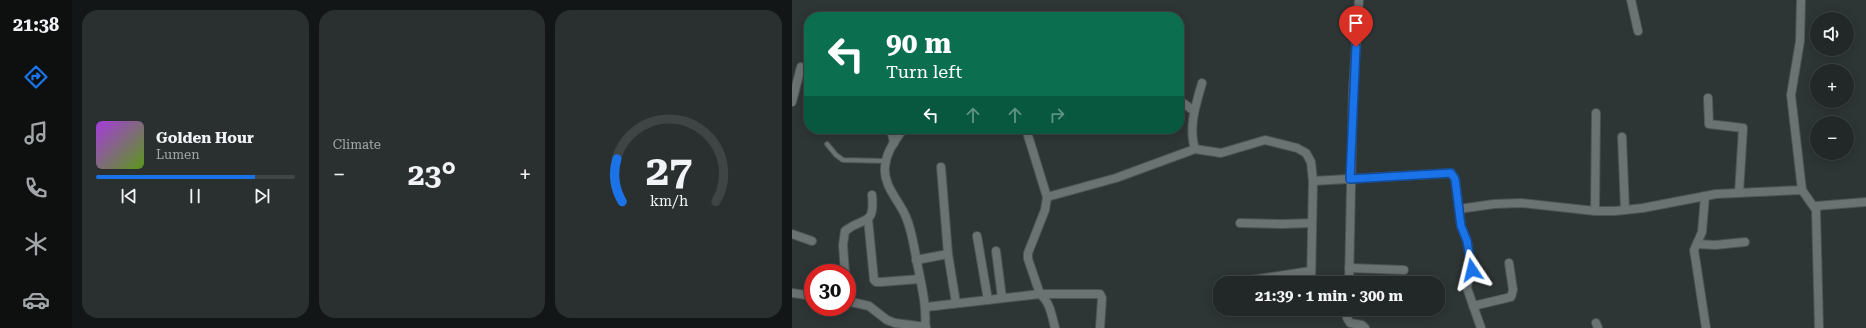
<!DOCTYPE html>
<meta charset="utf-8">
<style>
:root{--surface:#222828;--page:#2a3030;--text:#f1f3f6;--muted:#a2a6a8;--line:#3f4445;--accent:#1a73e8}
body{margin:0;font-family:"Roboto Serif",serif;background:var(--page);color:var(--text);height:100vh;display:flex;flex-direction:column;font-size:15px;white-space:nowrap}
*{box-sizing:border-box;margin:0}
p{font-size:13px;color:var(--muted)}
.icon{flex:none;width:22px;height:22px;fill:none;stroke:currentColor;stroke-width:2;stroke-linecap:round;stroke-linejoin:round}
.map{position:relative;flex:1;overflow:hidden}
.side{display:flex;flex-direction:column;gap:10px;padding:10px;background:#131616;width:720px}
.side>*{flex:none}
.guide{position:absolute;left:12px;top:12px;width:380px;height:122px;border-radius:16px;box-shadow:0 2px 10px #0003,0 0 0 1px var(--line);background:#0b6e4f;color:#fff;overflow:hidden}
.buttons{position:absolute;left:1018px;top:12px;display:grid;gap:8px}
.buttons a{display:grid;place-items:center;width:44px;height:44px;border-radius:50%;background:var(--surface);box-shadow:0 2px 10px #0003,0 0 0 1px var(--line);font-size:20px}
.speed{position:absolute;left:12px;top:264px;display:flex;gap:8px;font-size:20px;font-weight:700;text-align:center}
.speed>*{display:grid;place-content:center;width:52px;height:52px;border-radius:50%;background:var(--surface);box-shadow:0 2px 10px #0003,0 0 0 1px var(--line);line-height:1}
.speed .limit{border:6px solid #d22;background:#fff;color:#111}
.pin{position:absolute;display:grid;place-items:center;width:34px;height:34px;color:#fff;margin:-41px -17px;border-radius:50% 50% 50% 0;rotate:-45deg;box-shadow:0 0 4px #0007}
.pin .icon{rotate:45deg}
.me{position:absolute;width:44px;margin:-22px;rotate:350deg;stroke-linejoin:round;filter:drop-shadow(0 0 3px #0008)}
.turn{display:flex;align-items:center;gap:14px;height:84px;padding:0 16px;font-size:18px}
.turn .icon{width:52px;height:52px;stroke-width:2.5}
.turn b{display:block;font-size:28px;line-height:34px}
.lanes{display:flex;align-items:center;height:38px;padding:0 16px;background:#0003;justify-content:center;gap:20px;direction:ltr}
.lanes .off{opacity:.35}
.big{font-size:30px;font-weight:700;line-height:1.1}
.side .widget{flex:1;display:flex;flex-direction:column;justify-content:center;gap:6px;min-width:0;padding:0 14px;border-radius:16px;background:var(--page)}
.side .dial{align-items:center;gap:0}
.dial svg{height:104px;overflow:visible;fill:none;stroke:var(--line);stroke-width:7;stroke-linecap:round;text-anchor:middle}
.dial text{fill:var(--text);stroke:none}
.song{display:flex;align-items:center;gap:12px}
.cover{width:48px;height:48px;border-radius:6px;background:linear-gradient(135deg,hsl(280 70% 55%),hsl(90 70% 35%))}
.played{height:4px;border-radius:2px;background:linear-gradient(90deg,var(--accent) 80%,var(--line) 80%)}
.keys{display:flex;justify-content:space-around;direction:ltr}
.heat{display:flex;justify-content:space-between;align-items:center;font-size:22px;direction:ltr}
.side .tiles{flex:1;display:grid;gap:10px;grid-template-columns:repeat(3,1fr)}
.trip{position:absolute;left:421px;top:276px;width:232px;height:40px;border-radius:16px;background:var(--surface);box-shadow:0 2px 10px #0003,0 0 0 1px var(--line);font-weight:700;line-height:40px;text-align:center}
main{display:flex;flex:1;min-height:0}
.menu{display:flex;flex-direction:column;width:72px;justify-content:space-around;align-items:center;background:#0e1010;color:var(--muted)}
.menu .icon{width:28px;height:28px}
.menu .active{color:var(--accent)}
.menu b{font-size:18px;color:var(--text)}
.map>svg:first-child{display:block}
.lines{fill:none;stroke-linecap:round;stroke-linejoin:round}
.service-casing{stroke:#4d5252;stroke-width:6}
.minor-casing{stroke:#4d5252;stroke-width:10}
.service{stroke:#6b7272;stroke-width:4}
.minor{stroke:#6b7272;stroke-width:8}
.route-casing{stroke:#114b97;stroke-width:10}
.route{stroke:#1a73e8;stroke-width:7}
</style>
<main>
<nav class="menu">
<b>21:38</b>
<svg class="icon active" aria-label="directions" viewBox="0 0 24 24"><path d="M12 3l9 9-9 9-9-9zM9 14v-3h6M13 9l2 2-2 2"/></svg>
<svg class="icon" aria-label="music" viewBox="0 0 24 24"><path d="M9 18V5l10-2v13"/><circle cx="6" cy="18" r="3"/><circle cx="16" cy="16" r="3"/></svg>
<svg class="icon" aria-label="phone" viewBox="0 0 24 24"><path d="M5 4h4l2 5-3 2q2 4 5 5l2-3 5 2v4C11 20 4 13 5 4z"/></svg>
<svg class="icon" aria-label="climate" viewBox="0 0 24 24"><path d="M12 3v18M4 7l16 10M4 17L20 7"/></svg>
<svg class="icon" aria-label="car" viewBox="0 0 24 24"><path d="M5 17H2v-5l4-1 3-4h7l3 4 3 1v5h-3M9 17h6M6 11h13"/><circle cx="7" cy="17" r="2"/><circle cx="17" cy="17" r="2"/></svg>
</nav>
<section class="side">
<div class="tiles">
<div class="widget">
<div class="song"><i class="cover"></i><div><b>Golden Hour</b><p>Lumen</p></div></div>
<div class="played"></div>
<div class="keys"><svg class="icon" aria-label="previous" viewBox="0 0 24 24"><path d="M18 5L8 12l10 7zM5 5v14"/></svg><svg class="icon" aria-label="pause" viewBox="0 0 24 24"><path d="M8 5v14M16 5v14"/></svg><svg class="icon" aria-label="next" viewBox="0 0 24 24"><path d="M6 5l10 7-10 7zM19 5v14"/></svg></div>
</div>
<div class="widget"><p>Climate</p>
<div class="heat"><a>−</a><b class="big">23°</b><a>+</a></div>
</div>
<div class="widget dial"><svg viewBox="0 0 100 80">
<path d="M14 69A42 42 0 1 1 86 69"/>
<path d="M14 69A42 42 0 0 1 10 36" stroke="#1a73e8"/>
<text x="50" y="56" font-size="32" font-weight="700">27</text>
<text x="50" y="72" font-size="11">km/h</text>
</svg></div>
</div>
</section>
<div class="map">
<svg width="1074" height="328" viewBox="0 0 1074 328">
<rect width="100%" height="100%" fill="#2e3535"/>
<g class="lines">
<g class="service-casing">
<polyline id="service" points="35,144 44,155 51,160 94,161"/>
</g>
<g class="minor-casing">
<g id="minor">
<polyline points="839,0 846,31"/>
<polyline points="1009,0 1008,41 999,95 1010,190"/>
<polyline points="916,98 917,124 951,128 947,193"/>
<polyline points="387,100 402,111"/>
<polyline points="0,102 9,67"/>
<polyline points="99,129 102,143"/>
<path d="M111,129C103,141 94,152 93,167C91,186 107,200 114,217C120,231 122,247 125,262C129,284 135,305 133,328"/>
<path d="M234,129L255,197L253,210L236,253V259L248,294C258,302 260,316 263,328"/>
<polyline points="830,137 833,210"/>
<path d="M403,149C396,126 404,105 410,83"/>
<polyline points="149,167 156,254 164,303"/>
<polyline points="521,181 659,173 663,179 669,226 675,241 680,270 676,279 675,288 689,328"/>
<polyline points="913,196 910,232 902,250 903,256 914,328"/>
<polyline points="255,197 324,178 403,149 429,153 473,140 505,148 514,153 519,162 521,181 519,283"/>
<polyline points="1024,206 1074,202"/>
<polyline points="667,209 702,204 729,203 803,211 823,211 851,208 924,194 1010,190 1024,210 1027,328"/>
<polyline points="803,211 804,113"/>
<polyline points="76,219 82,280 84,282 89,282 128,279"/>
<polyline points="448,223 491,224 520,223"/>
<polyline points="0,234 20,241"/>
<polyline points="185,236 196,300"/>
<polyline points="905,244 923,245 953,242"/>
<polyline points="204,251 210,298"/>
<polyline points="124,260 156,254"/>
<polyline points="557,268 612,270"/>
<path d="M53,273L51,245L53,231C72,216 83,227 80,195"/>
<polyline points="440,283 519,271"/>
<polyline points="557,283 561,90 567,0"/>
<polyline points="0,293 21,296"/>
<polyline points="55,301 77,306 95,320 103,323 134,327"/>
<polyline points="681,306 719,297 721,290 717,263"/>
<polyline points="134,307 248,294 308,294 310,298 308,328"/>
<polyline points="555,309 555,318 558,323 570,325 573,328"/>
<polyline points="804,323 806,328"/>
</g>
</g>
<use href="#service" class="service"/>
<use href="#minor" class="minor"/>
</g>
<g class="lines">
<g class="route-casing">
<polyline id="route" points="564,47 558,179 659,173 663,179 669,226 675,241 680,270"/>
</g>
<use href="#route" class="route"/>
</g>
</svg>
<div class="buttons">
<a><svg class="icon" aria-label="sound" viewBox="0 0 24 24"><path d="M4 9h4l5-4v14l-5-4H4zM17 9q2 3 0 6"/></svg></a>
<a>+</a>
<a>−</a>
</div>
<div class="speed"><div class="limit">30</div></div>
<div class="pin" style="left:564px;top:47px;background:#d93025"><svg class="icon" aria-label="arrive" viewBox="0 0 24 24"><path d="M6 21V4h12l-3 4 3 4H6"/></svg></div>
<svg class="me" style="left:680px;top:270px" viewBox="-20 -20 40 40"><path d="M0-17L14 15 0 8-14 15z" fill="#1a73e8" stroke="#fff" stroke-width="4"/></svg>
<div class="trip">21:39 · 1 min · 300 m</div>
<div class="guide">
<div class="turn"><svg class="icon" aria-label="left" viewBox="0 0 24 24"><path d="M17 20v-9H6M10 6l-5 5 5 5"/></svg><div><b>90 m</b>Turn left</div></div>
<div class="lanes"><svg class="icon" aria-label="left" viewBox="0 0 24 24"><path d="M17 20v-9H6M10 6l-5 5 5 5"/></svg><svg class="icon off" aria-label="ahead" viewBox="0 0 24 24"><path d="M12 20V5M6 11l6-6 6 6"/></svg><svg class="icon off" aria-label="ahead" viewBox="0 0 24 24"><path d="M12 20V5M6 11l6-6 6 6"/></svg><svg class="icon off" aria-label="right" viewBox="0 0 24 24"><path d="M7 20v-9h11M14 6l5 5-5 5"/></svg></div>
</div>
</div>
</main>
